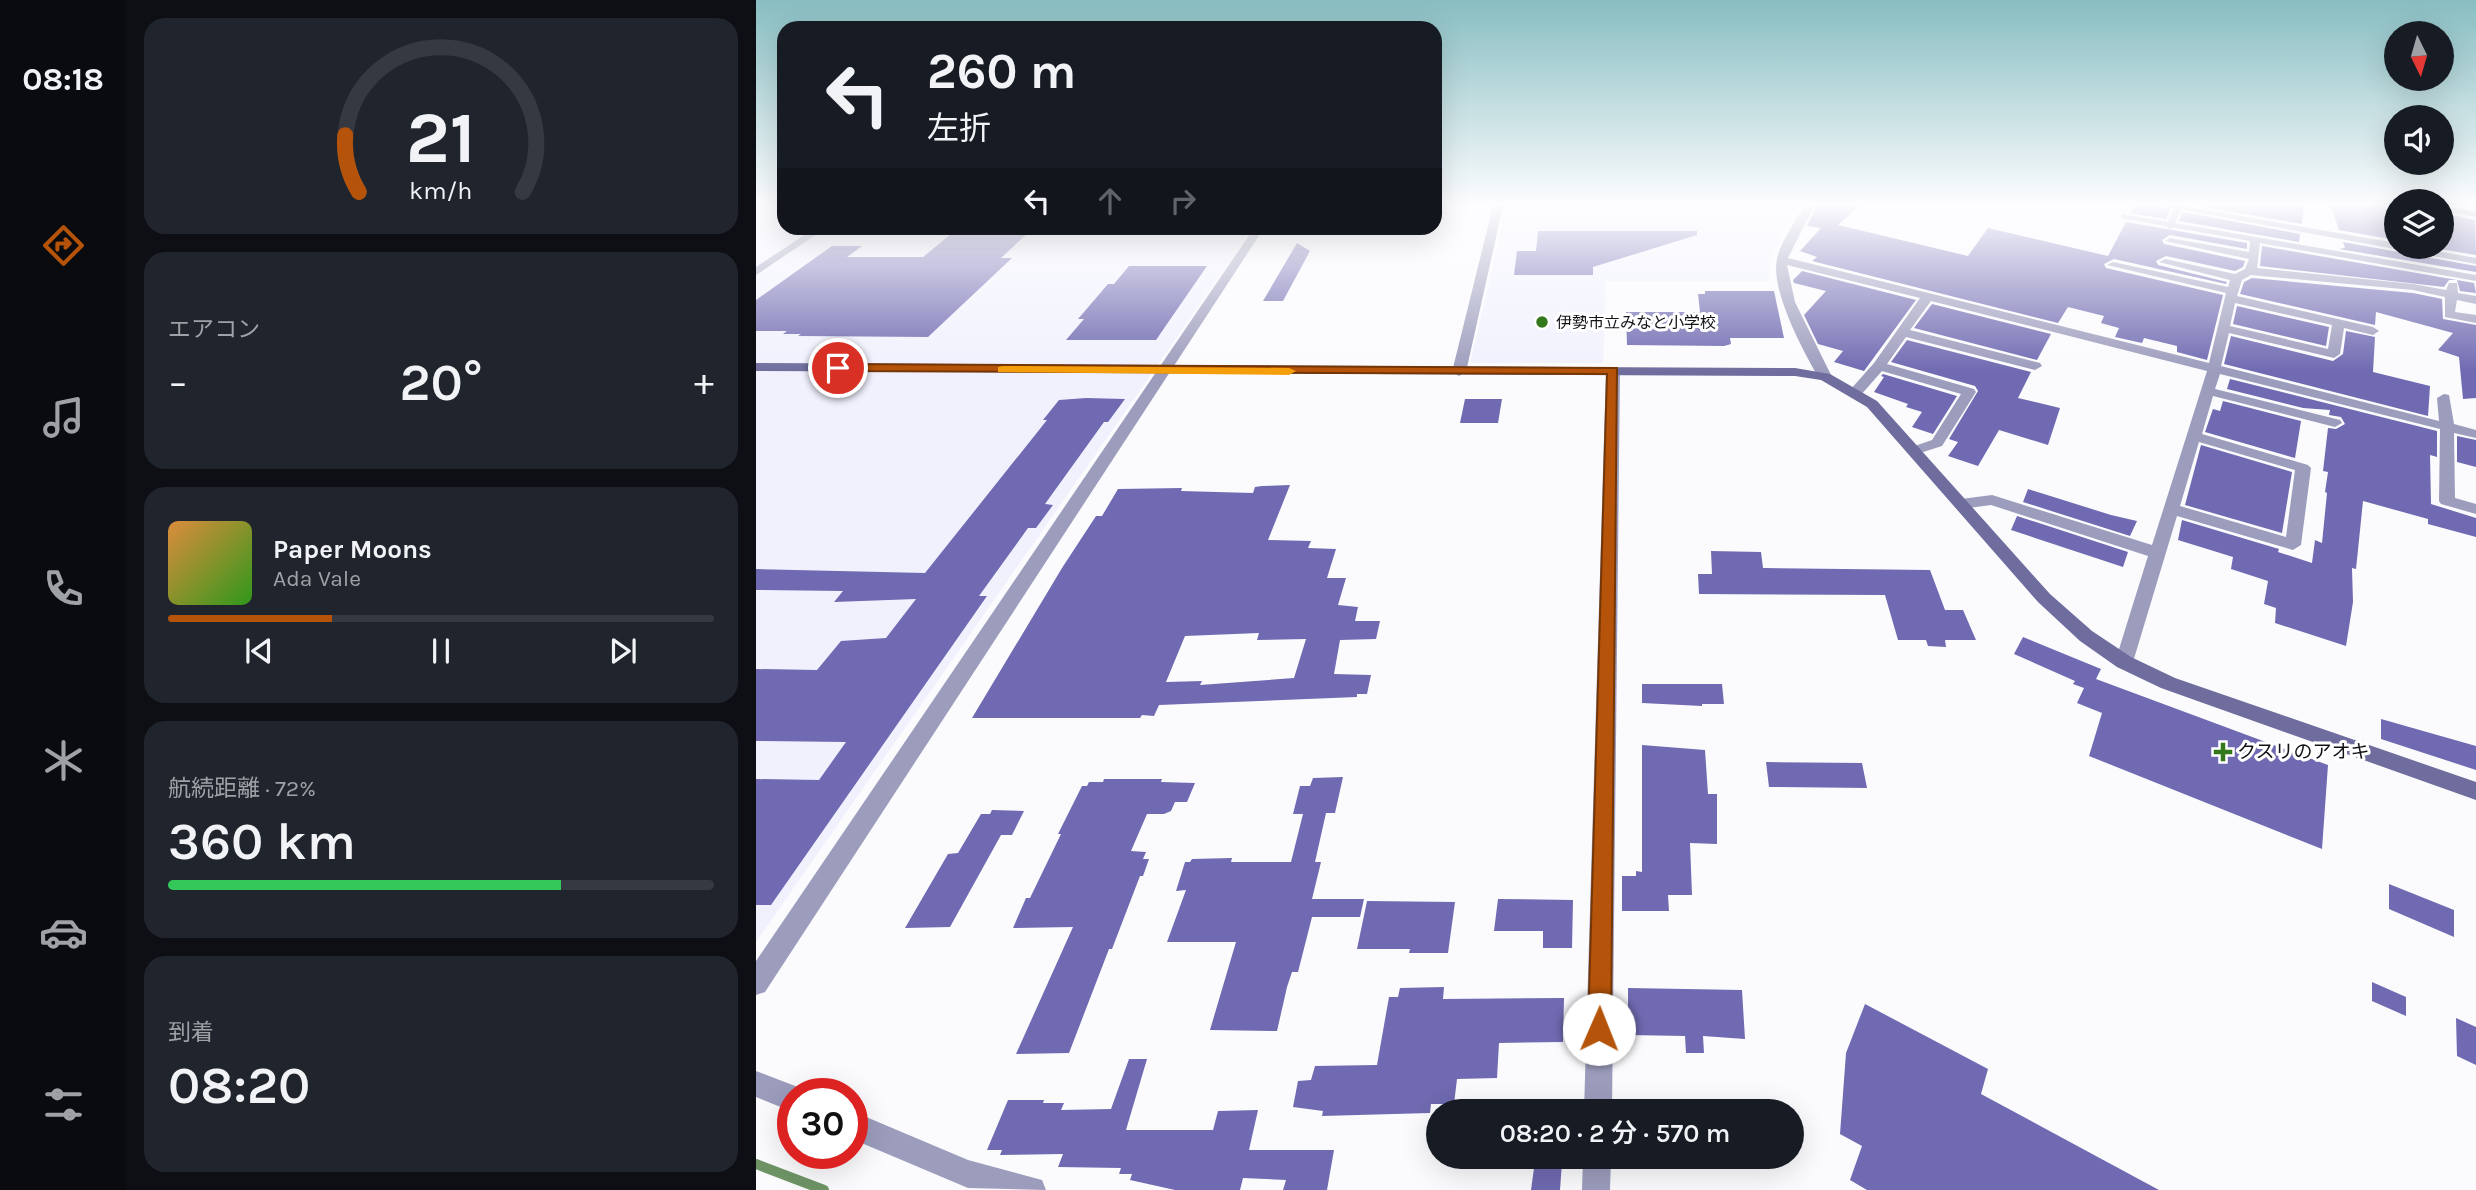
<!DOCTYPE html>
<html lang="ja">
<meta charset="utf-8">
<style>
:root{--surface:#171b24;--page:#20242c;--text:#f1f3f6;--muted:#9ea1a6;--line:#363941;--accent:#b45309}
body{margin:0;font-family:Karla,"Noto Sans JP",sans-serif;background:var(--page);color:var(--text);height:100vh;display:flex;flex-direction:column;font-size:26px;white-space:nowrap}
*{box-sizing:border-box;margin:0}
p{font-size:23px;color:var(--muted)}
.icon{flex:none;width:38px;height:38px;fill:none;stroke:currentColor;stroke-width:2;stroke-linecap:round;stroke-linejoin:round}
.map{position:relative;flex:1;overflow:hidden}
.panel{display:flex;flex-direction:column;gap:18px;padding:18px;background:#0d0f14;width:630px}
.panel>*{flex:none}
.banner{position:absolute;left:21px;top:21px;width:665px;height:214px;border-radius:21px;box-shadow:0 7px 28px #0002;background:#171b24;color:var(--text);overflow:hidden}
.needle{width:46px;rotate:175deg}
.controls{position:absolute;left:1628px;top:21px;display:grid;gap:14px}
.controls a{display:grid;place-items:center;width:70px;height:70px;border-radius:50%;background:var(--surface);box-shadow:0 7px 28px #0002;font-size:35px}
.speed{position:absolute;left:21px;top:1078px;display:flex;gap:14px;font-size:35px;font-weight:700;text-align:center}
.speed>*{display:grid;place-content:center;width:91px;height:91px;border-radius:50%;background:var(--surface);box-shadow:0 7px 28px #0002;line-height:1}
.speed .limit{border:10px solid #d22;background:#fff;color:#111}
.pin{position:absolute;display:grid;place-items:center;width:60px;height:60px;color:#fff;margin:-30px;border:4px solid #fff;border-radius:50%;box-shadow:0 2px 7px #0007}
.me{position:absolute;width:77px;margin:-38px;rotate:1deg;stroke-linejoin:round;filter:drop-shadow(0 0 5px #0008)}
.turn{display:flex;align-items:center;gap:24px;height:147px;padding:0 35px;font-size:32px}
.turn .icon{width:91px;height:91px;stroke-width:2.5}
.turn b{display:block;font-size:49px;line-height:60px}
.lanes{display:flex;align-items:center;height:66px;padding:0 35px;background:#0003;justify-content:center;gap:35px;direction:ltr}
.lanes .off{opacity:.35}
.big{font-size:52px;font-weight:600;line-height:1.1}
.panel .widget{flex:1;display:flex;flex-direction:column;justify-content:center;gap:10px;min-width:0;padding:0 24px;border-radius:21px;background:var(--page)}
.panel .dial{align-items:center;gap:0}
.dial svg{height:182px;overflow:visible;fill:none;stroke:var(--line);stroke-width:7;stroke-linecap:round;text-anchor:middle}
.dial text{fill:var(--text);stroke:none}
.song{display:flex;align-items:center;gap:21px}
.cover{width:84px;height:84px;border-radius:10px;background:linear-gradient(135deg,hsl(30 70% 55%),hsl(110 70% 35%))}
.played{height:7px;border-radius:4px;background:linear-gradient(90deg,var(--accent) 30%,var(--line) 30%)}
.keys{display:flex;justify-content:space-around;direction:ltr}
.heat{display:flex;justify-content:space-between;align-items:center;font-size:38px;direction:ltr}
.charge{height:10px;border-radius:5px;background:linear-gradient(90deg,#34c759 72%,var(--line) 0)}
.trip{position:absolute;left:670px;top:1099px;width:378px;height:70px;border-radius:35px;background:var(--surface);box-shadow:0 7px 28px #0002;font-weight:600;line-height:70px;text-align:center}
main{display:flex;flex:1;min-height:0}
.menu{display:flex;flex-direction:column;width:126px;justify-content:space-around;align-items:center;background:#090b0e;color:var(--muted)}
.menu .icon{width:49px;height:49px}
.menu .selected{color:var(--accent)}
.menu b{font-size:32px;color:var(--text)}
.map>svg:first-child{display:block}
.built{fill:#f1f1fe}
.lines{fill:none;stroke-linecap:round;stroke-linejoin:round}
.stream{stroke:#6e9465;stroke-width:10}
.building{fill:#6f6ab1;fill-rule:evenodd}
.lane{stroke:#9c9cbd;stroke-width:7}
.street{fill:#9c9cbd;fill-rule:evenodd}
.secondary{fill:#6f6d9d;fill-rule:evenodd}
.route{fill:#b45309;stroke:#753606;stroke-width:2}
.slow{fill:#f59e0b}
.poi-dot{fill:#33791c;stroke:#fff;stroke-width:2.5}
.labels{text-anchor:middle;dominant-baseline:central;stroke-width:6;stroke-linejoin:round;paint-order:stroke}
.far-poi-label{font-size:16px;fill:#121217;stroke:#fff;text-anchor:start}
.poi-label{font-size:19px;fill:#121217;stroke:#fff;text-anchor:start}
</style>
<main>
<nav class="menu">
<b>08:18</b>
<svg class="icon selected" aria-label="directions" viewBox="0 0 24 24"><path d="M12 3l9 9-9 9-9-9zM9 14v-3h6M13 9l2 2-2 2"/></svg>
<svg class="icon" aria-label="music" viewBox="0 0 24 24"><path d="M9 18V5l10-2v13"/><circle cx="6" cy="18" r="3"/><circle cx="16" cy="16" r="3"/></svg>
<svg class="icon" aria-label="phone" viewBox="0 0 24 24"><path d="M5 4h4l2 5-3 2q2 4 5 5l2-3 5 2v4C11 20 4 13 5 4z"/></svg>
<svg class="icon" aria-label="climate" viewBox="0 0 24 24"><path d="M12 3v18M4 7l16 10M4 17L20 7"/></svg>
<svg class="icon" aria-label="car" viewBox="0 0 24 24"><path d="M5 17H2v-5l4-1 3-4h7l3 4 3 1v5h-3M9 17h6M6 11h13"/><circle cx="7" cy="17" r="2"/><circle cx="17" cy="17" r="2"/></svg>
<svg class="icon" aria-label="filters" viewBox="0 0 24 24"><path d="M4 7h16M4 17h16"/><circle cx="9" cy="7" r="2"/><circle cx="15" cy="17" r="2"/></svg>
</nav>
<section class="panel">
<div class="widget dial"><svg viewBox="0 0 100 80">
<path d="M14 69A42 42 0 1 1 86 69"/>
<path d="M14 69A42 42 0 0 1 8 44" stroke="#b45309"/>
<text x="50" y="56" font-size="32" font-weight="700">21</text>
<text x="50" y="72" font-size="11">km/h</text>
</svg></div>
<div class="widget"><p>エアコン</p>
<div class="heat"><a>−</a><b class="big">20°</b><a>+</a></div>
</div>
<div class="widget">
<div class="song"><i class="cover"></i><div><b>Paper Moons</b><p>Ada Vale</p></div></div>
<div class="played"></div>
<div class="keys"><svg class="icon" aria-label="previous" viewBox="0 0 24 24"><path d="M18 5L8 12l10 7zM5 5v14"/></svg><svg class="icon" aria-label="pause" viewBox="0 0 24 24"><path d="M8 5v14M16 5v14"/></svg><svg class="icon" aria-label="next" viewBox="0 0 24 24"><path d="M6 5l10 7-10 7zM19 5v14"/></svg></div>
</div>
<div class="widget"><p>航続距離 · 72%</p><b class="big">360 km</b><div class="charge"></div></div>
<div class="widget"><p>到着</p><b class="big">08:20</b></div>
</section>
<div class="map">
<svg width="1720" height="1190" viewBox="0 0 1720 1190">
<rect width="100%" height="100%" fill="#fbfbfe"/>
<g class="built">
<polygon points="0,206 28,206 28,228 497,228 0,942"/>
<polygon points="748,206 1042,206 1013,262 1014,281 850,281 847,363 714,363 746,228"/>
</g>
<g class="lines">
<polyline class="stream" points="0,1164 68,1190"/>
</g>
<g class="building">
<polygon points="1061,206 1103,206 1082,225 1212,256 1232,228 1352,256 1370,222 1491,243 1491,249 1414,235 1406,240 1408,244 1489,261 1487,267 1479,271 1410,256 1400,261 1402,265 1471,282 1470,284 1358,259 1348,264 1350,268 1467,295 1451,360 1421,352 1421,346 1388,338 1386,343 1359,337 1363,328 1345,323 1348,316 1312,307 1302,323 1056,261 1061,257 1044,251 1065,228 1051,226"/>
<polygon points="1378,206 1403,206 1414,210 1410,219 1375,213"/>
<polygon points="1442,206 1548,206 1546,224"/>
<polygon points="1575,206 1640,206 1640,240 1583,230"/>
<polygon points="1427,212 1544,234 1543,242 1423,221"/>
<polygon points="1688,213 1719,220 1720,255 1672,247 1685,247 1685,221"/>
<polygon points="200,230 275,230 245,258 256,258 172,337 42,336 45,334 27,334 31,331 0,331 0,300 76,246 106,246 91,257 167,257"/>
<polygon points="782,231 941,231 941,235 837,267 837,275 758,275 761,251 780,251"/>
<polygon points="1587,242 1720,266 1720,272 1583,249 1589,248"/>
<polygon points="541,243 554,251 527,301 507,301"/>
<polygon points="1506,246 1718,283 1720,293 1704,291 1701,280 1693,280 1688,287 1504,266"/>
<polygon points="373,266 451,266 400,340 310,340 328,319 322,319 352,284 358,284"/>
<polygon points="1046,271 1160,300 1108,371 1078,362 1087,351 1062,344 1048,315 1070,291 1038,283 1037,280"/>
<polygon points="1496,278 1657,293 1686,299 1687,319 1720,325 1720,398 1707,399 1703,357 1682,350 1697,333 1620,312 1619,325 1484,294 1488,282"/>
<polygon points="949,291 1018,291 1028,338 974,338 975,344 968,346 871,345 870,312 944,312 942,294 949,294"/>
<polygon points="1176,304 1295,334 1281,360 1158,328"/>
<polygon points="1481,306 1573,327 1570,346 1477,324"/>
<polygon points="1590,331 1619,337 1617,372 1674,386 1672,416 1468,364 1475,336 1577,361 1587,354"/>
<polygon points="1151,340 1275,372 1262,398 1304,408 1292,445 1243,430 1222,466 1192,456 1202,442 1193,439 1222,391 1219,386 1135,362"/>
<polygon points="1127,374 1201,396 1177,434 1156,427 1166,412 1150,407 1152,404 1118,392 1128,377 1125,376"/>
<polygon points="1474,379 1681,431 1681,457 1674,455 1675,504 1720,518 1720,537 1672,524 1672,519 1607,501 1600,569 1596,568 1597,602 1590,646 1519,623 1520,608 1508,604 1512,581 1475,569 1477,557 1422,540 1426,520 1523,549 1522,552 1556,563 1559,540 1566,543 1571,493 1569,492 1572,472 1567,471 1572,428 1580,429 1589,424 1585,417 1573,415 1574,410 1547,408 1471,389"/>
<polygon points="330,398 369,399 352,422 348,422 289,504 297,505 280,528 272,528 223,596 231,596 15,905 0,905 0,779 63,780 90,742 0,741 0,669 61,670 85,641 130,638 160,599 78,602 87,591 0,590 0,569 169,573 291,420 287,420 303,400"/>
<polygon points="709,399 746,399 742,423 704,423"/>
<polygon points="1467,401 1545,421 1539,458 1449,432 1457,409 1464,411"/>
<polygon points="1701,436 1720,440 1720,467 1701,462"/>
<polygon points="1445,445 1536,472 1526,533 1429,505"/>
<path d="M534,485L512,540L555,541L552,548L580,549L571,578H590L582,605L602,607L599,621H624L620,639L584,640L578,674L615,675L611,694H601V697L403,705L398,716L386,715L384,718H216L306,568L340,516H346L362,489L426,488L425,491L497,493L499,487L506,486ZM503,633L501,640L550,639L538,678L444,685L446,681L410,682L429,636Z"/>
<polygon points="1272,489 1355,515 1381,521 1374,536 1267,502"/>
<polygon points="1261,516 1372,552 1367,567 1255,530"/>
<polygon points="955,551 1005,552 1007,568 1174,570 1189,610 1207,610 1220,640 1189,640 1190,647 1172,646 1170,640 1142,640 1129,595 943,594 942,574 956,574"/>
<polygon points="1267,637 1345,669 1340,679 1572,765 1566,849 1333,756 1346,713 1321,703 1328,688 1317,684 1319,681 1258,654"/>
<polygon points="886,684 966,684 968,704 946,704 946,706 886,703"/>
<polygon points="1625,719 1720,746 1720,770 1625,739"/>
<polygon points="886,745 949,750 952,794 961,794 961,844 934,843 936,895 912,895 913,911 866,911 866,876 880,876 880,871 886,872"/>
<polygon points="1010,762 1106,763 1111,788 1013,787"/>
<polygon points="587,777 579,813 570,813 559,862 565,862 556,899 608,899 604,917 556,917 542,972 536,972 531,987 521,1031 454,1030 480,942 411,942 430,890 420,891 429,862 434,862 436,859 476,858 475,862 535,862 547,814 537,814 544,786 554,786 557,778"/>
<polygon points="348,779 406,779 405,782 439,783 431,802 419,802 415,811 408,814 391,814 375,851 390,852 387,859 393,859 387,876 384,876 356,949 353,949 313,1053 260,1054 317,927 257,928 270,898 274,898 305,834 302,834 326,786 331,786 333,782 347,782"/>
<polygon points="236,810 268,811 256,835 245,835 194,927 149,928 192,854 202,853 225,814 234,814"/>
<polygon points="1633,884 1698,910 1698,937 1633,909"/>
<polygon points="742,899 817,900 816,948 787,948 787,931 738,931"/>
<polygon points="611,901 699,902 692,953 653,953 654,949 601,949"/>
<polygon points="1616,982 1650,997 1650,1016 1616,1001"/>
<polygon points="688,987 687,999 808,998 807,1042 743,1043 741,1078 701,1079 698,1104 675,1104 674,1113 566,1116 567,1111 537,1107 542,1081 555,1080 559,1066 621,1065 633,997 642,997 644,988"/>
<polygon points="872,988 986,990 989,1039 947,1036 948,1053 930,1053 929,1036 872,1035"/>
<polygon points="1109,1004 1232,1069 1225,1094 1403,1190 1111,1190 1094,1180 1106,1146 1084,1134 1090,1053"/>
<polygon points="1700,1018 1720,1027 1720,1065 1701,1056"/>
<polygon points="373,1059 391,1059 370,1130 457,1130 462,1111 502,1110 493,1150 578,1150 571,1190 527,1190 530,1180 487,1178 484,1190 419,1190 374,1180 376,1174 363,1174 365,1168 302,1167 307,1154 244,1155 246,1150 231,1150 252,1100 288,1100 287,1103 308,1103 305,1110 355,1109"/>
<polygon points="779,1161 806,1162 804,1190 775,1190"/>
</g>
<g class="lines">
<polyline class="lane" points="1414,225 1422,208"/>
<g class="street">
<polygon points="737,206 747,206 710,372 703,376 696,372"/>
<path d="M1048,206H1058L1032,258L1453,363L1470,293L1351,265L1357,262L1472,287L1474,280L1403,262L1409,259L1479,274L1489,269L1493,259L1409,241L1414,238L1493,252L1494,241L1370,219L1366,218V214L1720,275V281L1504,243L1501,268L1657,284L1690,290L1693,283H1701L1702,293L1720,296V304L1701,300L1699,312L1720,315V323L1689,317V297L1657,290L1495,275L1486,280L1481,296L1617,327L1623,331L1617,335L1588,328L1584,354L1578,358L1473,333L1465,366L1683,421L1681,398L1688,394L1693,395L1698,424L1720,430V438L1698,433L1699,498L1720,504V514L1685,504L1683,501L1684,429L1464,374L1459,389L1584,420L1586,423L1579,427L1457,396L1446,434L1552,465L1555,468L1545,545L1537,550L1421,516L1377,662L1375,667H1361L1359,662L1392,556L1235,505L1205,509L1197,504L1205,499L1236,495L1396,545L1451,371L1175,301L1154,330L1284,363L1286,366L1279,370L1150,337L1131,364L1218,389L1220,392L1186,446L1158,455L1153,454L1151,451L1153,448L1176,440L1205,394L1126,371L1104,396H1094V390L1118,363L1164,298L1031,265L1039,302L1076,377L1074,380H1064C1048,353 1014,290 1021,259C1025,240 1039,223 1048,206ZM1479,303L1576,325L1572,349L1474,326ZM1443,442L1539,470L1530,537L1424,506Z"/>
<polygon points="1406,206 1427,206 1640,243 1640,247 1658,247 1720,258 1720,264"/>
<polygon points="59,228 70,228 0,275 0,267"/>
<polygon points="498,228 508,228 9,992 0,995 0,961"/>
<polygon points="857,367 864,371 856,1111 828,1111 850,371"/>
<polygon points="0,1071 47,1089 48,1094 37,1094 37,1112 0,1097"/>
<polygon points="96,1111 212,1160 286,1180 290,1190 212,1188 96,1139"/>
<polygon points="827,1157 855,1157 854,1190 826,1190"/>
</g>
<g class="secondary">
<polygon points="1685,206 1720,211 1720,217 1685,210"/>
<polygon points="0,363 1039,368 1074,374 1121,401 1294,594 1336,631 1375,657 1419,678 1720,782 1720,800 1405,688 1361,667 1324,641 1282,602 1111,407 1065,380 1039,376 0,371"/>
</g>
</g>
<linearGradient id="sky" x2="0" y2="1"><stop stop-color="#87bdc1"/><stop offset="0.55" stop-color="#fdfdff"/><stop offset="1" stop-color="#fdfdff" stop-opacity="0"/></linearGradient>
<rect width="1720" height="372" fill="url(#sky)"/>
<polygon class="route" points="82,364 861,368 855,1029 852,1037 843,1041 835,1037 832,1029 851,374 77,371 77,365"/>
<polygon class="slow" points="247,366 533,368 540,371 533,375 242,372 242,367"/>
<g class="poi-dot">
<circle cx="786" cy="322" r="7"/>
<path d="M1463.5 741.5h7v7h7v7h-7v7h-7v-7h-7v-7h7z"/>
</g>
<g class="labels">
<g class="far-poi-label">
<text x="800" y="322">伊勢市立みなと小学校</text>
</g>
<g class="poi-label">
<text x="1481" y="752">クスリのアオキ</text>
</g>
</g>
</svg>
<div class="controls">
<a><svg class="needle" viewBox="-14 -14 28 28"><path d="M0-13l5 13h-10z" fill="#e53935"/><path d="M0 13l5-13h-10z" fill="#9ea1a6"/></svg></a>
<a><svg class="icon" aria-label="sound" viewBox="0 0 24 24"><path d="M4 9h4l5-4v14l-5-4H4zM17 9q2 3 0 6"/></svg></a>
<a><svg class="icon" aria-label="layers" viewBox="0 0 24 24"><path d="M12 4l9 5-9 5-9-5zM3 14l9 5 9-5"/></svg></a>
</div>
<div class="speed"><div class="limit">30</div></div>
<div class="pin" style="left:82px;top:368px;background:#d93025"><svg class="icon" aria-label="arrive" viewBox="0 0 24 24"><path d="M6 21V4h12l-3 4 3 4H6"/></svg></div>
<svg class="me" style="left:843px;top:1029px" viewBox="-20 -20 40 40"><circle r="19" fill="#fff"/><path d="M0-13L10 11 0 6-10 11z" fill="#b45309"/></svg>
<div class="trip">08:20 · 2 分 · 570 m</div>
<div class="banner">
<div class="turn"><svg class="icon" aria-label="left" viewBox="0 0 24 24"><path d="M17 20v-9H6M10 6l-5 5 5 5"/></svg><div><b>260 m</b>左折</div></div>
<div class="lanes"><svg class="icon" aria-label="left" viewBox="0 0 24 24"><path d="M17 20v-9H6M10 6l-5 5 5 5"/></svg><svg class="icon off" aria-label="ahead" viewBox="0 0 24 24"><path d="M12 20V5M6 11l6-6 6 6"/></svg><svg class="icon off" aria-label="right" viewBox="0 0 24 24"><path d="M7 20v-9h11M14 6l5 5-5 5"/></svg></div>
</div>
</div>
</main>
